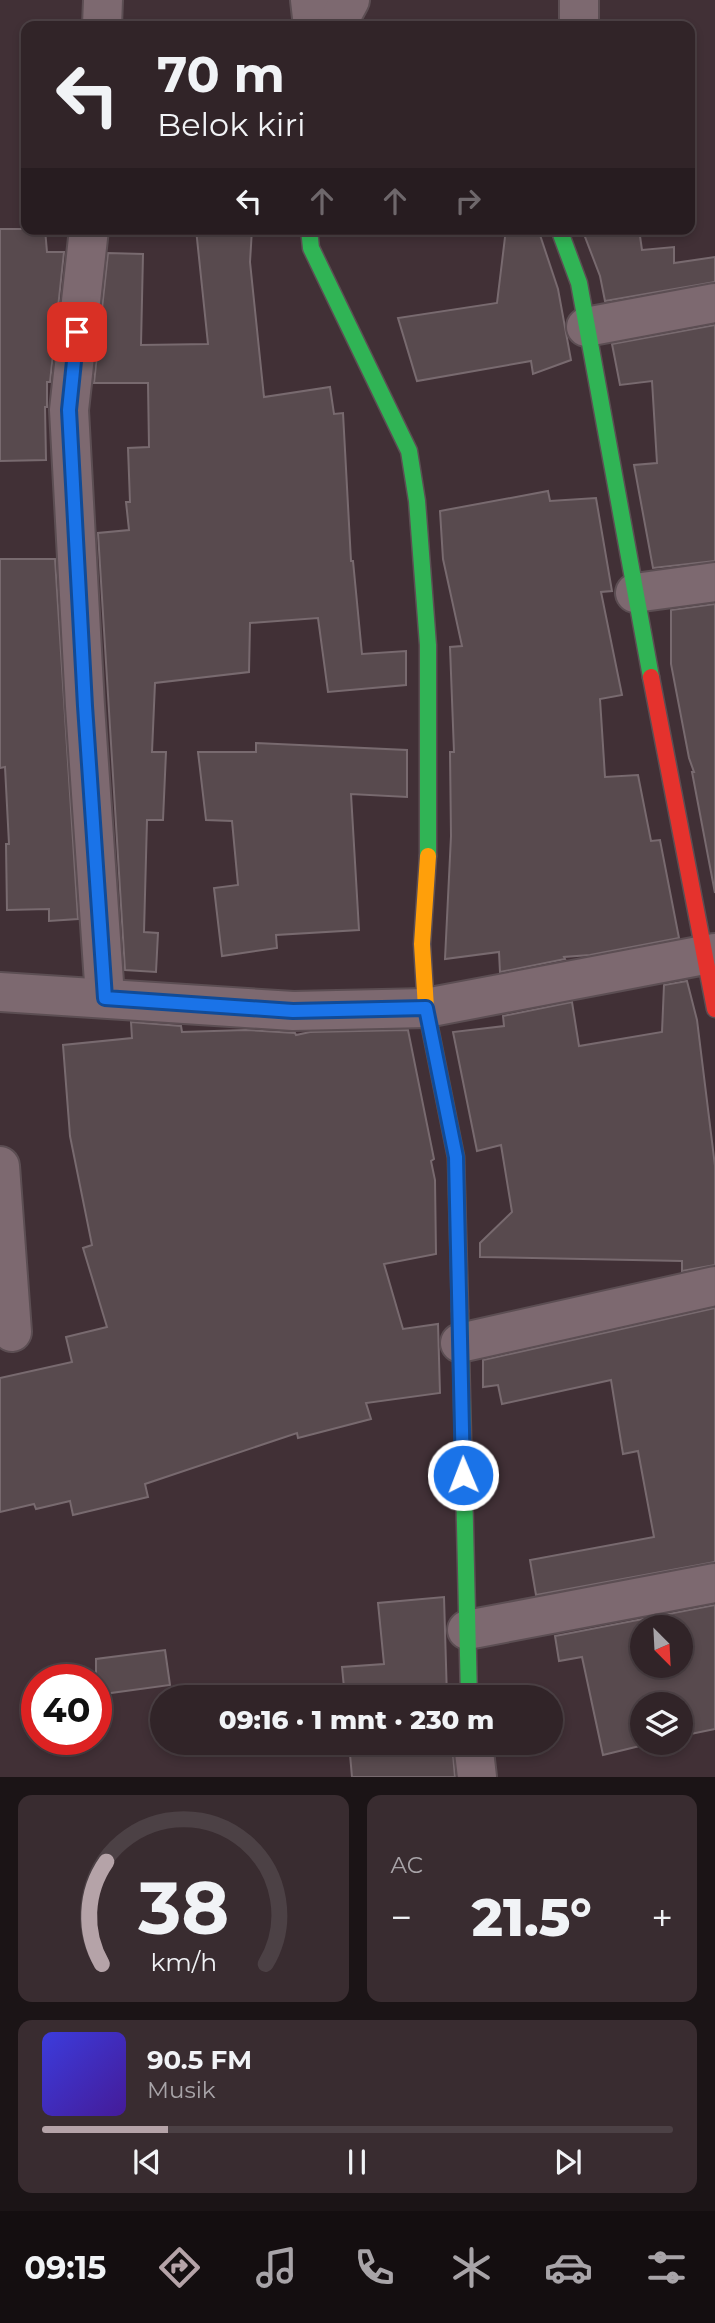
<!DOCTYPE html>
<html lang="id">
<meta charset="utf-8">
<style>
:root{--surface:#312428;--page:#392c30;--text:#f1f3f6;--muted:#a8a4a8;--line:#4c4145;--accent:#b5a3a8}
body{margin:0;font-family:Montserrat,sans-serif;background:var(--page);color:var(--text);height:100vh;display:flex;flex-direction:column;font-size:26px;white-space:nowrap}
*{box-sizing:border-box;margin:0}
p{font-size:23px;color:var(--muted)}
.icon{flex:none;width:38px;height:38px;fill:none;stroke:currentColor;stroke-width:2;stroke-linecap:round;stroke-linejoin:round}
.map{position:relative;height:1777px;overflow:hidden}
.panel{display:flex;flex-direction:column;gap:18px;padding:18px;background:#1b1416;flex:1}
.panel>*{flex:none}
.top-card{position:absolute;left:21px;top:21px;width:674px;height:214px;border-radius:14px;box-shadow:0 4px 10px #0003,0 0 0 2px var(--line);background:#312428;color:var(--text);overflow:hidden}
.needle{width:46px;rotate:156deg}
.buttons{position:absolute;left:630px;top:1615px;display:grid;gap:14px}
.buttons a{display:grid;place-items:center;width:63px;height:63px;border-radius:50%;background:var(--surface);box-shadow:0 4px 10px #0003,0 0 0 2px var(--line);font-size:35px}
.speed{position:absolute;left:21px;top:1664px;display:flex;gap:14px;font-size:35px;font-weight:700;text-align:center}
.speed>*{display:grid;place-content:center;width:91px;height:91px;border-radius:50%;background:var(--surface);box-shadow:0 4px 10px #0003,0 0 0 2px var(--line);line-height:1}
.speed .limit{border:10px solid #d22;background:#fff;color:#111}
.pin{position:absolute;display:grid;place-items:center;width:60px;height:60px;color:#fff;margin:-30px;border-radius:14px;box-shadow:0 4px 10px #0006}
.me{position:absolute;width:77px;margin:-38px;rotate:359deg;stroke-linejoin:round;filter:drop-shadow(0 0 5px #0008)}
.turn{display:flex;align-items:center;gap:24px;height:147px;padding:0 21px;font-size:32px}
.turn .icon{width:91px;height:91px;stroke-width:2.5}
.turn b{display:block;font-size:49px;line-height:60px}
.lanes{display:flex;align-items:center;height:66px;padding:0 21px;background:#0003;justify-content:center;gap:35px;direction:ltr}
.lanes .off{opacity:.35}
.big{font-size:52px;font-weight:800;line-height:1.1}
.panel .widget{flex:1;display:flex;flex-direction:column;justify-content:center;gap:10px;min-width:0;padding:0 24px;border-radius:14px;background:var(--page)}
.panel .dial{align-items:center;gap:0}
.dial svg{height:182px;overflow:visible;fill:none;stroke:var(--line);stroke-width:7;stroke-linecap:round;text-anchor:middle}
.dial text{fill:var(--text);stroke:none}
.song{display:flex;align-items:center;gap:21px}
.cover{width:84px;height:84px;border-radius:10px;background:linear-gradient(135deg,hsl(240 70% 55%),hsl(260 70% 35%))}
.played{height:7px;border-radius:4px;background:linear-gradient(90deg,var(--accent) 20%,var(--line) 20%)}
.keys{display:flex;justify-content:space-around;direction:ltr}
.heat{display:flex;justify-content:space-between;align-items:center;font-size:38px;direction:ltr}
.panel .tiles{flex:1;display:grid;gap:18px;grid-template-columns:1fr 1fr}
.widget:last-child{grid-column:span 2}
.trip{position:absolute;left:150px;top:1685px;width:413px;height:70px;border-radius:35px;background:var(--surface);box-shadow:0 4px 10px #0003,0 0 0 2px var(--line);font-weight:800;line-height:70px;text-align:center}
.dock{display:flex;height:112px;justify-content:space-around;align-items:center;background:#140e10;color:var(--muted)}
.dock .icon{width:49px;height:49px}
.dock .selected{color:var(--accent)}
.dock b{font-size:32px;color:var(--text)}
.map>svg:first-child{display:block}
.building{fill:#584a4e;stroke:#786a6f;stroke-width:2;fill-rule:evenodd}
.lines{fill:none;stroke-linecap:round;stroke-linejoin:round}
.street-casing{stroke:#5c4e53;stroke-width:42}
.fast-casing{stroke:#5c4e53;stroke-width:19}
.slow-casing{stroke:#5c4e53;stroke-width:19}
.jam-casing{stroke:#5c4e53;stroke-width:19}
.street{stroke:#7d6970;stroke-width:38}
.fast{stroke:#30b455;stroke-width:16}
.slow{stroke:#ff9f0a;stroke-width:16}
.jam{stroke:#e5322d;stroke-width:16}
.route-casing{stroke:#114b97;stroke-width:18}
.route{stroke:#1a73e8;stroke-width:12}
</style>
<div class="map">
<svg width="715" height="1777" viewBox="0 0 715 1777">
<rect width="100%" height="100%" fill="#413036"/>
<g class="building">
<polygon points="0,229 45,229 47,252 64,252 50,382 47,382 47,407 45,407 46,460 0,461"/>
<polygon points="196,229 252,229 250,262 264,397 330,387 334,414 343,413 351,561 353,561 362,654 406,651 406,685 328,692 318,618 250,623 249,672 155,683 152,752 166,752 163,820 147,820 144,932 158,933 156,972 125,970 98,533 129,530 126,502 130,502 128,448 149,447 148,383 94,383 108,253 143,254 141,345 208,344"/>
<polygon points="506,229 538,229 558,289 571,360 533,374 531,361 417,381 398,318 497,303"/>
<polygon points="582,229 639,229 642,250 674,247 674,263 715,257 715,282 605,301 600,276"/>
<polygon points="715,325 715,561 653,568 634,465 657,463 652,381 620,385 612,344"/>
<polygon points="548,491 550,501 596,498 612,591 601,592 622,695 600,699 605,777 638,775 651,841 660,840 679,938 590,955 564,957 565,959 500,972 499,952 445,959 451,836 450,752 454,752 450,647 462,646 443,559 440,511"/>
<polygon points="0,559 55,559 78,919 49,921 49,909 7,910 6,844 9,844 5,767 0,768"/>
<polygon points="715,604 715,893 692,772 694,772 689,758 671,664 671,610"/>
<polygon points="256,743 407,750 407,797 351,794 359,930 276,935 277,948 222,956 214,888 238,885 232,821 206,820 198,752 256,752"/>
<polygon points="687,981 697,1020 715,1166 715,1265 682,1271 682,1261 480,1257 480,1243 512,1212 501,1145 477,1151 453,1032 504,1026 503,1016 572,1002 579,1046 662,1032 664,985"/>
<polygon points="131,1022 181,1026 182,1032 246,1030 295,1033 296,1035 310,1032 408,1030 434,1159 431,1161 435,1180 436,1254 384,1264 403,1329 438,1324 440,1393 366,1403 371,1419 298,1438 297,1433 145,1484 148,1497 73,1515 70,1501 36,1509 34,1504 0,1512 0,1378 72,1362 66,1337 107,1327 83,1248 92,1245 70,1136 63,1045 132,1038"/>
<polygon points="715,1308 715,1562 536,1595 530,1560 654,1537 638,1451 623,1454 611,1380 502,1404 498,1385 483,1387 483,1360"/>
<polygon points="444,1597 447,1698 345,1698 342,1667 384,1664 378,1603"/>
<path d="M715,1605V1729L681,1736V1704H642V1743H652L603,1755L582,1657L559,1661L555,1636ZM642,1628H681V1666H642Z"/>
<polygon points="165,1650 170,1685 96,1695 96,1659"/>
<polygon points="349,1743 452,1743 455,1777 352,1777"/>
</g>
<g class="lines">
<g class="street-casing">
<g id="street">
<polyline points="310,0 313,26"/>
<polyline points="102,26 103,0"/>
<polyline points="336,26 350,0"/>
<polyline points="579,26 579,0"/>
<polyline points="89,229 69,410 85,706 105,997"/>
<polyline points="586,327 715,303"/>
<polyline points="635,593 715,582"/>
<polyline points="0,992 293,1011 426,1008 715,953"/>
<polyline points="0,1166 12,1332"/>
<polyline points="460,1343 715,1286"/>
<polyline points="467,1630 715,1583"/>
<polyline points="473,1743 477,1777"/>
</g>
</g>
<g class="fast-casing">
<g id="fast">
<polyline points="309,229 311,248 409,451 417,501 428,645 428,856"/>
<polyline points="559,229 579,283 651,677"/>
<polyline points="460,1311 469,1698"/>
</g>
</g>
<g class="slow-casing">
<polyline id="slow" points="428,856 422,944 426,1008 456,1157 460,1311"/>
</g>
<g class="jam-casing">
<polyline id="jam" points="651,677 715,1009"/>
</g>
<use href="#street" class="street"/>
<use href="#fast" class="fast"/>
<use href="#slow" class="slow"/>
<use href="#jam" class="jam"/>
</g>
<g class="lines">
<g class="route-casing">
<polyline id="route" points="77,332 69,410 85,706 105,998 293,1011 426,1008 456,1157 463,1475"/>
</g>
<use href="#route" class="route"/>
</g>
</svg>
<div class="buttons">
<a><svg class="needle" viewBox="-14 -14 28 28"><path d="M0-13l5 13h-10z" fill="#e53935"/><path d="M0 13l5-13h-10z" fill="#a8a4a8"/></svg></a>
<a><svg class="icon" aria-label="layers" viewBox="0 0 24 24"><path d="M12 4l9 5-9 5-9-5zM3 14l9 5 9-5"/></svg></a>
</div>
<div class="speed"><div class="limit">40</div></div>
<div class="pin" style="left:77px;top:332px;background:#d93025"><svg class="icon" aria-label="arrive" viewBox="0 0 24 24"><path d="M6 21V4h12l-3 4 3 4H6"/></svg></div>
<svg class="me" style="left:463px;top:1475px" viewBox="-20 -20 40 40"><circle r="17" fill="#1a73e8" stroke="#fff" stroke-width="3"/><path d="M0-11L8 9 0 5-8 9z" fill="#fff"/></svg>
<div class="trip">09:16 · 1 mnt · 230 m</div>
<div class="top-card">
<div class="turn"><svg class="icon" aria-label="left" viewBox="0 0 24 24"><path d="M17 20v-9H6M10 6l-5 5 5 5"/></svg><div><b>70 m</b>Belok kiri</div></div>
<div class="lanes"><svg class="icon" aria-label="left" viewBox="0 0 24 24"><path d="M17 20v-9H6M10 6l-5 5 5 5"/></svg><svg class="icon off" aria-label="ahead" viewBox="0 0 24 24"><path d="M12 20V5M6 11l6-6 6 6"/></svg><svg class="icon off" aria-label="ahead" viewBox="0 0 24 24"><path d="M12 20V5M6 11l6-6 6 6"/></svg><svg class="icon off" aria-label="right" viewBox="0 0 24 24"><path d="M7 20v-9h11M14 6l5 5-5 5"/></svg></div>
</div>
</div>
<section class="panel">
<div class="tiles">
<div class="widget dial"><svg viewBox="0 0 100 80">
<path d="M14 69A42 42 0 1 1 86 69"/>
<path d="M14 69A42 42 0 0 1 16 24" stroke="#b5a3a8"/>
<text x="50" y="56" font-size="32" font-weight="700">38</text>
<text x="50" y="72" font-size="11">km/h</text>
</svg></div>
<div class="widget"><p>AC</p>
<div class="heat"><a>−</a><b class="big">21.5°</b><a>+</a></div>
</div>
<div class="widget">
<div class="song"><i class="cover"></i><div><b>90.5 FM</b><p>Musik</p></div></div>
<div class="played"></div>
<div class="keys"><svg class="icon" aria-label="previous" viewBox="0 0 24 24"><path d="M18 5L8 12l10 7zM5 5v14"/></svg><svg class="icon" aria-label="pause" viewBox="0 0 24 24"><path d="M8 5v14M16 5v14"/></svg><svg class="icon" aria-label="next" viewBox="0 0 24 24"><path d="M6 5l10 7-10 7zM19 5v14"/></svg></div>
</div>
</div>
</section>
<nav class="dock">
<b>09:15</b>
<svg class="icon selected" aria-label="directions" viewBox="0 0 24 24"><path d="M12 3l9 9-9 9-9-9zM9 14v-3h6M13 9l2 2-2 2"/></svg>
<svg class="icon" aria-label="music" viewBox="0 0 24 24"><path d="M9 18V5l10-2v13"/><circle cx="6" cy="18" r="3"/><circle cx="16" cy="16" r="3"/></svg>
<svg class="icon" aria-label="phone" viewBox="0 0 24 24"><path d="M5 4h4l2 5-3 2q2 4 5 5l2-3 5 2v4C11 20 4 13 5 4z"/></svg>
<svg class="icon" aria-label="climate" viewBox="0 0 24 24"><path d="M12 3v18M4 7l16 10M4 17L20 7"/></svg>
<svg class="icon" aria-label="car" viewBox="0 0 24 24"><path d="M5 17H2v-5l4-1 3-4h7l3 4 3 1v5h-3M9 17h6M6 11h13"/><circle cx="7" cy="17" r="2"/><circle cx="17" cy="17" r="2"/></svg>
<svg class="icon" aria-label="filters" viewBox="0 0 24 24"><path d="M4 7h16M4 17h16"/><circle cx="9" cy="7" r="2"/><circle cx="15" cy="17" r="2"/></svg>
</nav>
